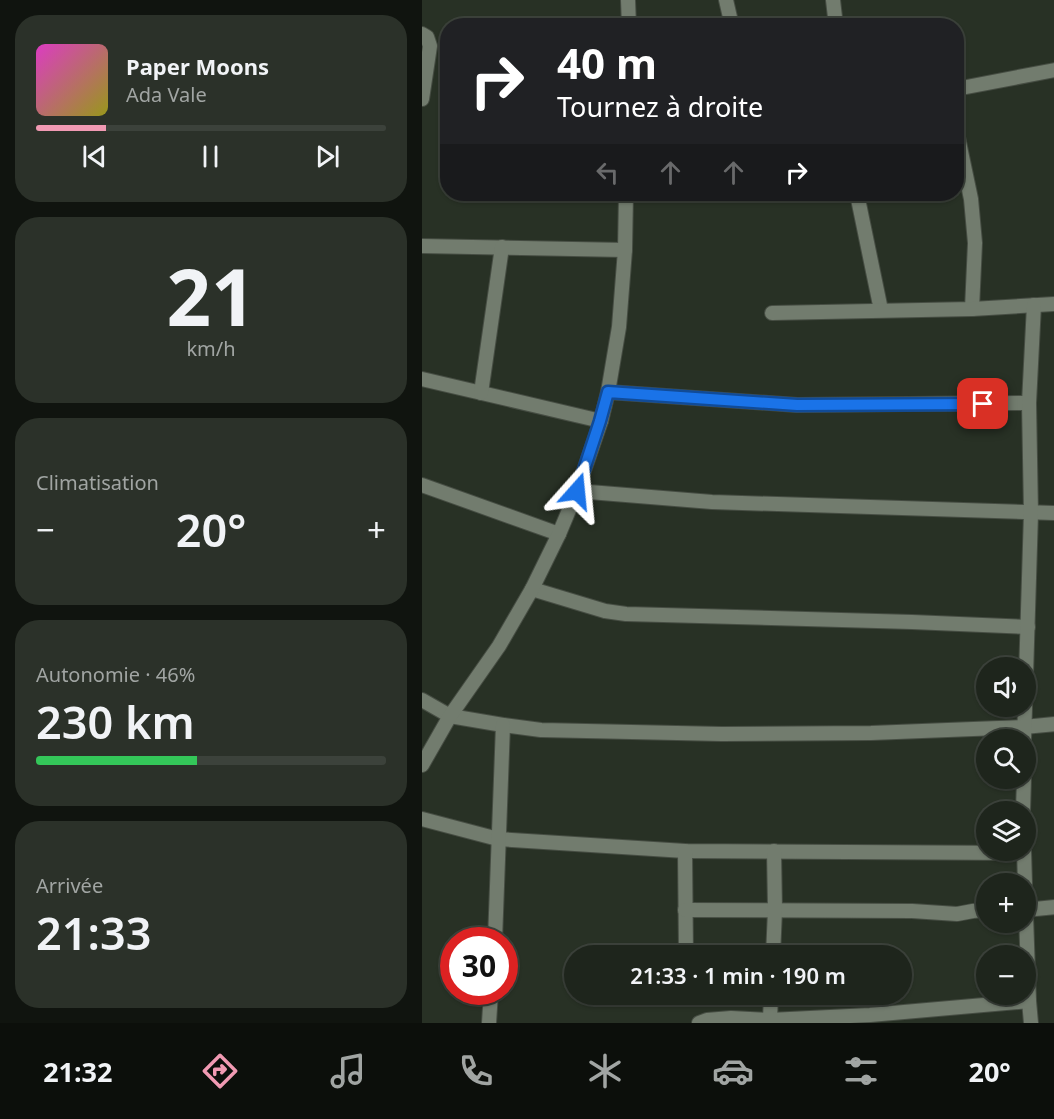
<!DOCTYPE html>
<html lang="fr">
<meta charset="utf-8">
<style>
:root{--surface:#1e251c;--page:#2b3129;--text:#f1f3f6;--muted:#a1a5a3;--line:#3c423b;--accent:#f19ab3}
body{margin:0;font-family:"Noto Sans",sans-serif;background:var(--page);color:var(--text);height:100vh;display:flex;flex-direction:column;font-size:22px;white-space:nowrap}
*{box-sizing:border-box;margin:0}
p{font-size:20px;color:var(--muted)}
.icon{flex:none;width:33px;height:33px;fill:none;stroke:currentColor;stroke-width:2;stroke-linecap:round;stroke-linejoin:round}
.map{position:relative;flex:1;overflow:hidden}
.panel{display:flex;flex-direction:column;gap:15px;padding:15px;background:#10140f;width:422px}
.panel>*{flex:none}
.hud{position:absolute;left:18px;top:18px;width:524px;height:183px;border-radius:24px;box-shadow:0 2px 4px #0004,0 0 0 2px var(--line);background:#202124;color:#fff;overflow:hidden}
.buttons{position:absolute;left:554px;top:657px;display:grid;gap:12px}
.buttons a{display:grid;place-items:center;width:60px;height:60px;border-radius:50%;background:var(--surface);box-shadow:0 2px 4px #0004,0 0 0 2px var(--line);font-size:30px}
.speed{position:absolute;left:18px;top:927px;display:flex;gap:12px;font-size:30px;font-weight:700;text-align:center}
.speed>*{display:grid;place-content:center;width:78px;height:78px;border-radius:50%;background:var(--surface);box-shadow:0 2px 4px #0004,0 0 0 2px var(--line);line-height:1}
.speed .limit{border:9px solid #d22;background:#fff;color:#111}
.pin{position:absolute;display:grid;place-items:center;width:51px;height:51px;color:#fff;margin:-26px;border-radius:12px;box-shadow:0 3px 9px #0006}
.me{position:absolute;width:66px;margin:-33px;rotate:18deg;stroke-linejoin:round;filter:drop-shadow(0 0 4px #0008)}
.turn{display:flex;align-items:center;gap:21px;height:126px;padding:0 18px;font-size:27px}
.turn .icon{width:78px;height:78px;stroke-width:2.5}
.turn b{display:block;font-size:42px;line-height:51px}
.lanes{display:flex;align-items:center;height:57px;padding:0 18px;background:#0003;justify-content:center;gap:30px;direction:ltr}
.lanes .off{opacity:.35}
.big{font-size:45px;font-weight:600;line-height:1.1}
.panel .card{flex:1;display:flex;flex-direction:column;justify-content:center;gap:9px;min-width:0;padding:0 21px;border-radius:24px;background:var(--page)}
.panel .dial{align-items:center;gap:0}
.dial b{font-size:78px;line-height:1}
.song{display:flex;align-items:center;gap:18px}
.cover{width:72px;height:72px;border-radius:9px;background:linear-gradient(135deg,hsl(310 70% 55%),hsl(60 70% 35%))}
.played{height:6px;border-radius:3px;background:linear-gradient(90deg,var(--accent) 20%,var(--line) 20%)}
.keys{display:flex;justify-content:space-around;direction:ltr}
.heat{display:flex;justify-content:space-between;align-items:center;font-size:33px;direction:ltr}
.charge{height:9px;border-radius:4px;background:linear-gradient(90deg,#34c759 46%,var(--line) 0)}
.trip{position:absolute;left:142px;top:945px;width:348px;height:60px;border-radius:30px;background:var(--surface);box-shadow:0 2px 4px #0004,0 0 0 2px var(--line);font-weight:600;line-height:60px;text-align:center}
.dock{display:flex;height:96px;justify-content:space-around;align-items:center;background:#0c0f0b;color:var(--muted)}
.dock .icon{width:42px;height:42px}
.dock .on{color:var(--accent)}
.dock b{font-size:27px;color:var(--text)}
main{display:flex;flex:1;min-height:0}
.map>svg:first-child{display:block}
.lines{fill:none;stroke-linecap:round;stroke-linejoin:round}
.street-casing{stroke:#464d43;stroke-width:16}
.street{stroke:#727c6e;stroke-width:14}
.route-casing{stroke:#114b97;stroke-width:15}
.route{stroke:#1a73e8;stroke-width:10}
</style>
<main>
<section class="panel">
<div class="card">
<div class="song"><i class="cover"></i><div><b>Paper Moons</b><p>Ada Vale</p></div></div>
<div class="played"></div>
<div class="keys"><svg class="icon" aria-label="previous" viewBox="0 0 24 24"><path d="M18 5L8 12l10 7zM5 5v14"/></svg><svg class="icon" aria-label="pause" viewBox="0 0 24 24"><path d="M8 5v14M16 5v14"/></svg><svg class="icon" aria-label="next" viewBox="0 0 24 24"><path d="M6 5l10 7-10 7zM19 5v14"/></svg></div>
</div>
<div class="card dial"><b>21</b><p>km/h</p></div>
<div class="card"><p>Climatisation</p>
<div class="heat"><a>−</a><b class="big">20°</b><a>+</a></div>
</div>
<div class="card"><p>Autonomie · 46%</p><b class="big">230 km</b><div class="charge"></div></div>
<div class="card"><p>Arrivée</p><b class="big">21:33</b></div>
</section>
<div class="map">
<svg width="633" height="1023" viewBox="0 0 633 1023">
<rect width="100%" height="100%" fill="#283125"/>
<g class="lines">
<g class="street-casing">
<g id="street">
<polyline points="206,0 207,26"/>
<polyline points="304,0 310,26"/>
<polyline points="411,0 414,26"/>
<polyline points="0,34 5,37 8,46 0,99"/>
<polyline points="534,89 633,70"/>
<polyline points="534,128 549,199 553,243 550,309"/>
<polyline points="435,194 459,310"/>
<polyline points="0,246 203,250"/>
<polyline points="350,313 550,309 633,304"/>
<polyline points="0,379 179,421"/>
<polyline points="186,392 375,405 607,403"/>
<polyline points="59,393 80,247"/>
<polyline points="0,485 137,534"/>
<polyline points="155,491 290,502 633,513"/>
<polyline points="110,589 183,611 204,614 490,622 606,627"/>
<polyline points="0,700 28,716 81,725 119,730 300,734 449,733 602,727 633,724"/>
<polyline points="602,740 609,513 607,403 612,305"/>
<polyline points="0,765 28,716 77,646 110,589 137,534 155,491 179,421 186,392 197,327 203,250 204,194"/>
<polyline points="601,812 602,778"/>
<polyline points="0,819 76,839 263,851 602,853"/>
<polyline points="602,850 603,884"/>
<polyline points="263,851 264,956"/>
<polyline points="603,887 607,1001 609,1023"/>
<polyline points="263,910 490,911 535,914 551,911 564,910"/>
<polyline points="603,910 633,907"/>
<polyline points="73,940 81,725"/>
<polyline points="351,956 353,910 352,851"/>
<polyline points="348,1020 349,994"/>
<polyline points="67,1023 69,992"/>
<polyline points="277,1023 285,1020 309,1018 348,1020 448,1015 607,1001"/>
</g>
</g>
<use href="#street" class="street"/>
</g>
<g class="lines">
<g class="route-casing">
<polyline id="route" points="155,491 178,421 186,392 375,405 561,404"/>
</g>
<use href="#route" class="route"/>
</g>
</svg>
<div class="buttons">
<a><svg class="icon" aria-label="sound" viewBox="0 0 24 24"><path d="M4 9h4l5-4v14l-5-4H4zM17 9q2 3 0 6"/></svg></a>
<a><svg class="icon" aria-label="search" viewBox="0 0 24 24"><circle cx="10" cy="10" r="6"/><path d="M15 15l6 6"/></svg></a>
<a><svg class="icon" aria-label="layers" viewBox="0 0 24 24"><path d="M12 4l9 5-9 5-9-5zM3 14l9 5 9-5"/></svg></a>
<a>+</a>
<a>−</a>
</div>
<div class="speed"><div class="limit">30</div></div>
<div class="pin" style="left:561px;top:404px;background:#d93025"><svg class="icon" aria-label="arrive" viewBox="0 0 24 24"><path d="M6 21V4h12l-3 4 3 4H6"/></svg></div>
<svg class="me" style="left:155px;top:491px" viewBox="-20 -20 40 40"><path d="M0-17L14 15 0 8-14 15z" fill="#1a73e8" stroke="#fff" stroke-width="4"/></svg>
<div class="trip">21:33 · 1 min · 190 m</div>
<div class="hud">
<div class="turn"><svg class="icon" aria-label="right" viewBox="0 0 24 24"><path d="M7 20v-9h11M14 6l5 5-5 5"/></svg><div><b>40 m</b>Tournez à droite</div></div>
<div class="lanes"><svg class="icon off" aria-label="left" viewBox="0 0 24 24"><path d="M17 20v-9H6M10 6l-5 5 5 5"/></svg><svg class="icon off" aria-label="ahead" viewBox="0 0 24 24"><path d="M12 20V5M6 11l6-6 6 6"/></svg><svg class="icon off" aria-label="ahead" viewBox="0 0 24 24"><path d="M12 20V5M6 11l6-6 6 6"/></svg><svg class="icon" aria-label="right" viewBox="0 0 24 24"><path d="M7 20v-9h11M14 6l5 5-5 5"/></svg></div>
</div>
</div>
</main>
<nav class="dock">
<b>21:32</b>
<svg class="icon on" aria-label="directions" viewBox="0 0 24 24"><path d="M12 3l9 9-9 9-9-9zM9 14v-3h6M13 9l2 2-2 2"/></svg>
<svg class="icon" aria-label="music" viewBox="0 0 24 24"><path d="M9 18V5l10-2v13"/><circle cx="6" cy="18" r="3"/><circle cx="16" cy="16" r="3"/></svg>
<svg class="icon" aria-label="phone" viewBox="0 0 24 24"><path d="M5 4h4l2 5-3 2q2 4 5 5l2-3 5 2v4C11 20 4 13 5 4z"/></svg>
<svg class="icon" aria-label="climate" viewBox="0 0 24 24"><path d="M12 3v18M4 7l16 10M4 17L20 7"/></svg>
<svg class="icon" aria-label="car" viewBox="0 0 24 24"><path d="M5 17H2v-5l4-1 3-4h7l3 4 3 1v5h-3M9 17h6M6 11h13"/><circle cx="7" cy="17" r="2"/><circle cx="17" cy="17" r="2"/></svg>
<svg class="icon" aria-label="filters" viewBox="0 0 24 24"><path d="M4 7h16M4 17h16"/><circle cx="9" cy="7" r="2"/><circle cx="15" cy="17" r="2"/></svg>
<b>20°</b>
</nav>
